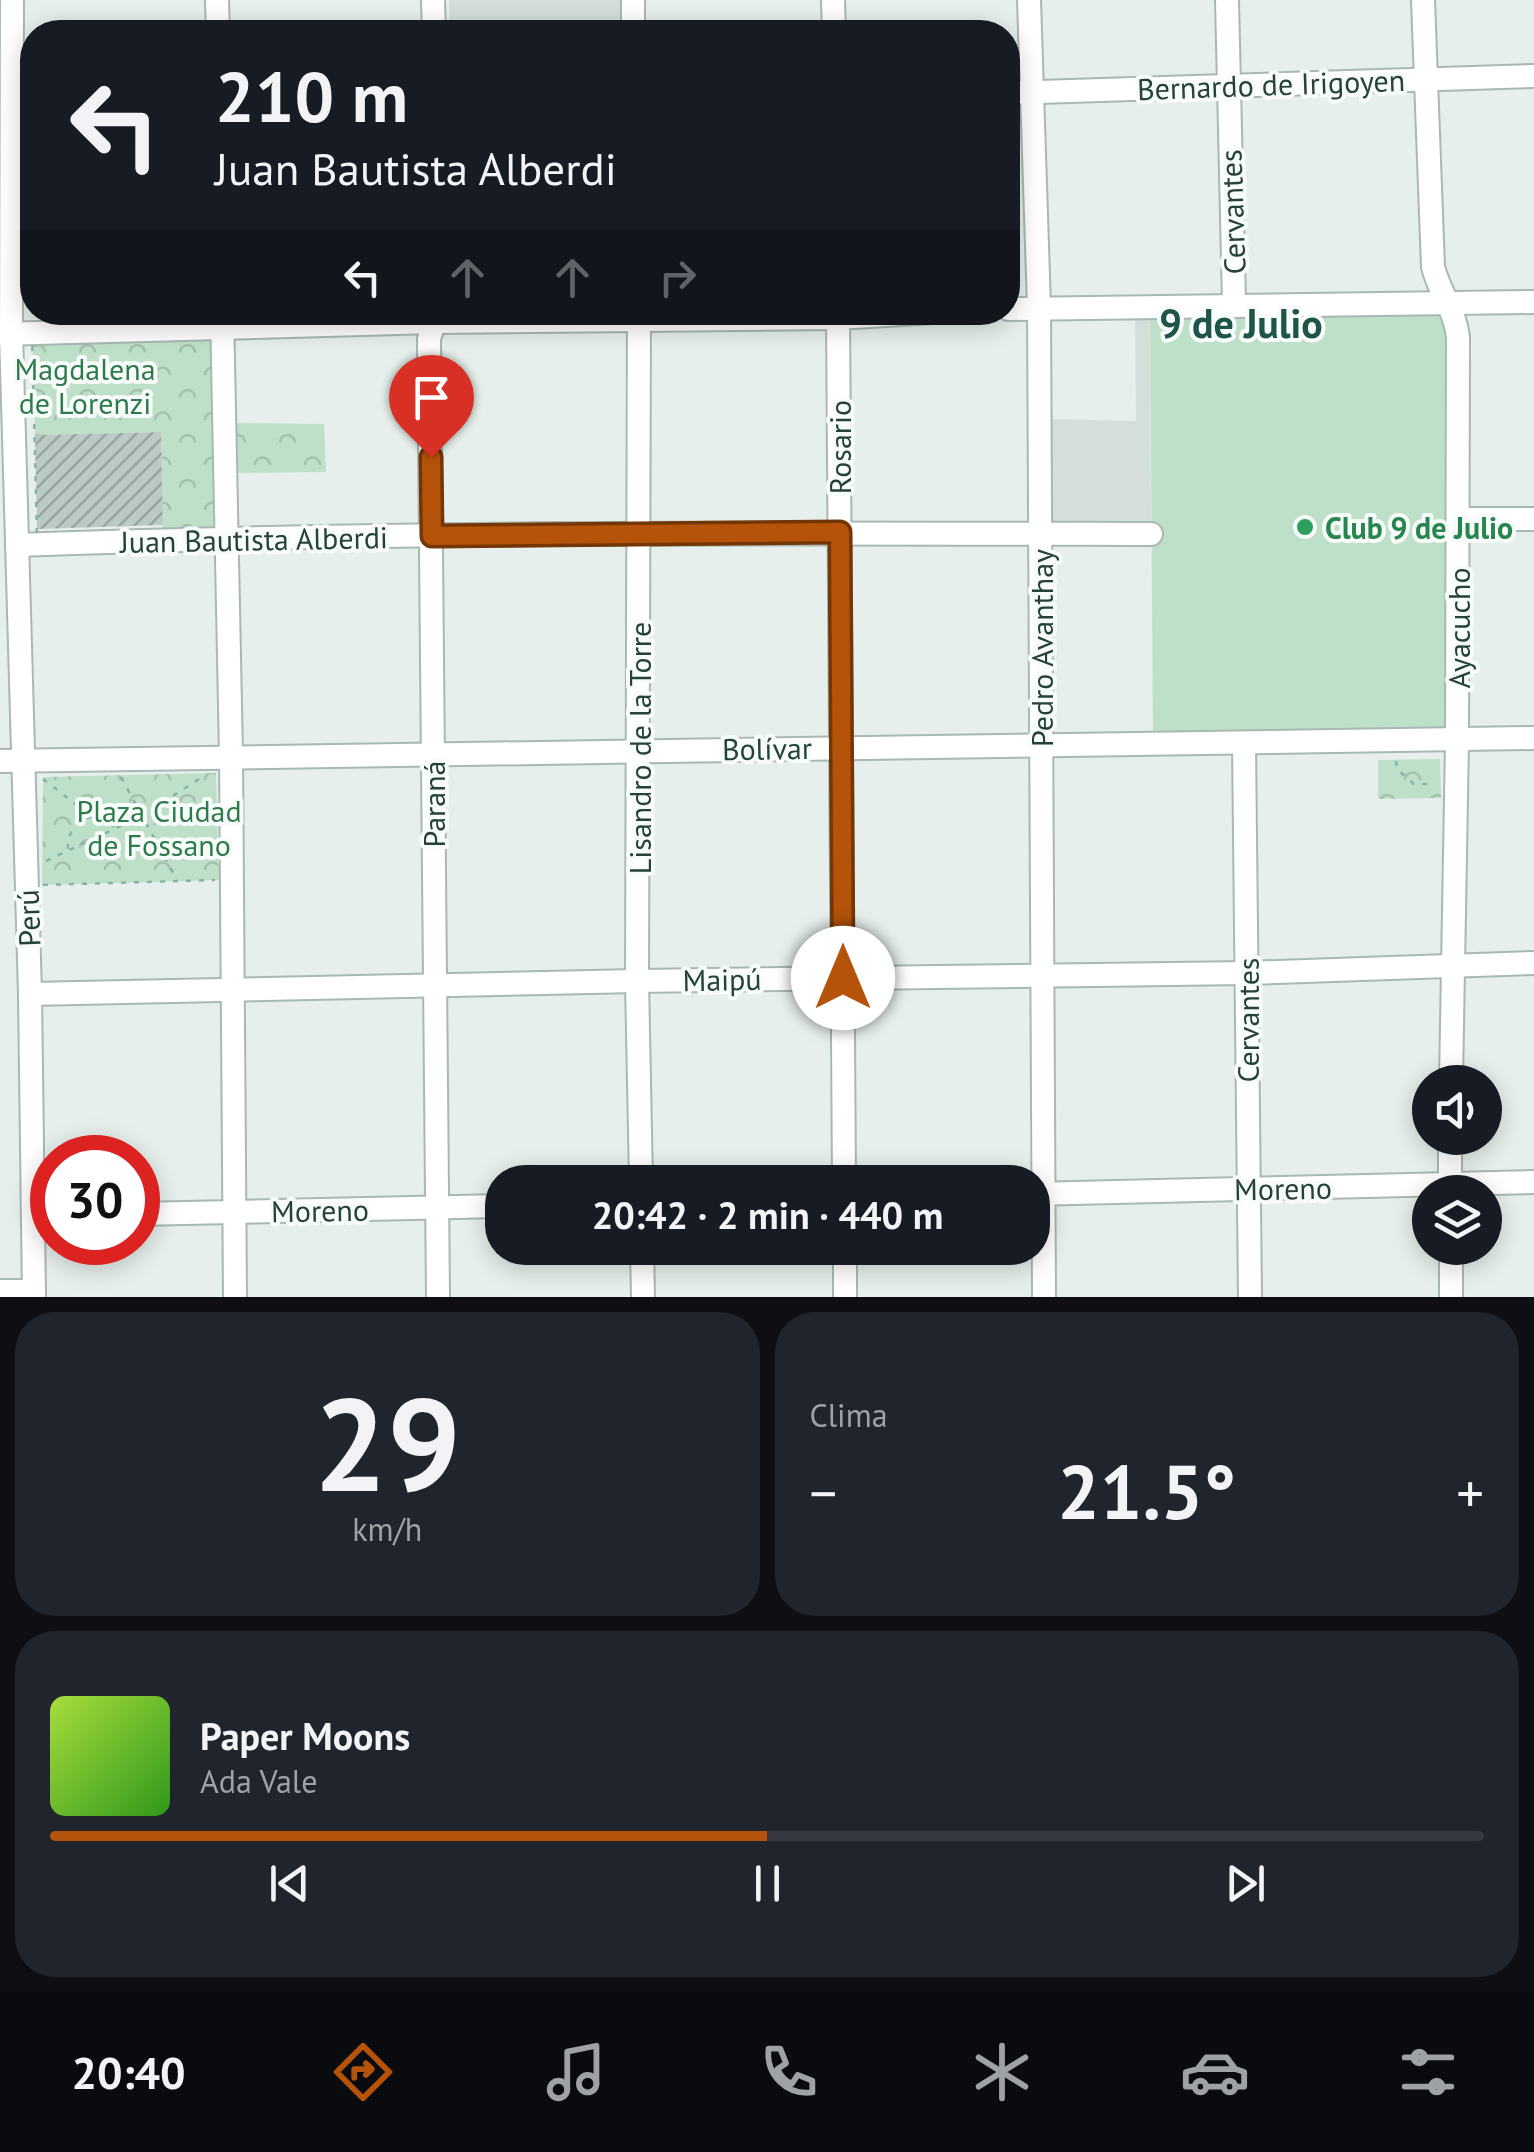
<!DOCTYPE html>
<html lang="es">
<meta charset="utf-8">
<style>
:root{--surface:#171b24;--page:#20242c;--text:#f1f3f6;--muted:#9ea1a6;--line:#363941;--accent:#b45309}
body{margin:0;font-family:"PT Sans",sans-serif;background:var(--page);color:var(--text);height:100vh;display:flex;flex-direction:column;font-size:38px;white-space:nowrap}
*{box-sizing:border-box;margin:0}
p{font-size:32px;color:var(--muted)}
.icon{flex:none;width:55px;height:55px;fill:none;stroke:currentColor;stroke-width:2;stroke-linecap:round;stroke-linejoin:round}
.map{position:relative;height:1297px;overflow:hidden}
.panel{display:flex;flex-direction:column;gap:15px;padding:15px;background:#0d0f14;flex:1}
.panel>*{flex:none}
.hud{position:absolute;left:20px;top:20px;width:1000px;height:305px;border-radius:40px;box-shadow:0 5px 25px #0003;background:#171b24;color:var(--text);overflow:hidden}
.buttons{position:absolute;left:1412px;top:1065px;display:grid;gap:20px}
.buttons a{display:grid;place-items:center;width:90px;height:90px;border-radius:50%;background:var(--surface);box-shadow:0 5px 25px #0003;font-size:50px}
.speed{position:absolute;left:30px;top:1135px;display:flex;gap:20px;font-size:50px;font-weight:700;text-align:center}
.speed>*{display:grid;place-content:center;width:130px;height:130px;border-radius:50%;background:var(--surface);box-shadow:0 5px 25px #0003;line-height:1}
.speed .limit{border:15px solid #d22;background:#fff;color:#111}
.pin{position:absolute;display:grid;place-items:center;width:85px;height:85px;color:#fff;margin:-102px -42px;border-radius:50% 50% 50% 0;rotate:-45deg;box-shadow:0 0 10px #0007}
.pin .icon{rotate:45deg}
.me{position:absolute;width:110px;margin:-55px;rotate:0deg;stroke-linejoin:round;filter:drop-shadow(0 0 8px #0008)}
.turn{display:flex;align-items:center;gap:35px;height:210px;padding:0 30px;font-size:45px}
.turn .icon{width:130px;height:130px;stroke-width:2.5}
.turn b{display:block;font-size:70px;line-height:85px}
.lanes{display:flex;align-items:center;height:95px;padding:0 30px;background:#0003;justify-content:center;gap:50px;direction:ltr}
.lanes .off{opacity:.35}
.big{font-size:75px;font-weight:600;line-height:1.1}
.panel .widget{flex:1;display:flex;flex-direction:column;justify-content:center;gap:15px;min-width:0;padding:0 35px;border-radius:40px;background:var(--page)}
.panel .dial{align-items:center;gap:0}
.dial b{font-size:130px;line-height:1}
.song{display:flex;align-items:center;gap:30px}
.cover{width:120px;height:120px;border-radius:15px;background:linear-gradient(135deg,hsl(80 70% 55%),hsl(110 70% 35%))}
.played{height:10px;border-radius:5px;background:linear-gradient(90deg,var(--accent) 50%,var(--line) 50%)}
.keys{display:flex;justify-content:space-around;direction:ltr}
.heat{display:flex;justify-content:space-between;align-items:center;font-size:55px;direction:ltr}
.panel .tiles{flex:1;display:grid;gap:15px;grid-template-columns:1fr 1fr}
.widget:last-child{grid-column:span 2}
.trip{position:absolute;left:485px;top:1165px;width:565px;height:100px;border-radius:40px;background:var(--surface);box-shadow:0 5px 25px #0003;font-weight:600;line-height:100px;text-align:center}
.dock{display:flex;height:160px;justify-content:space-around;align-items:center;background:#090b0e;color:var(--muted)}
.dock .icon{width:70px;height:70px}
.dock .current{color:var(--accent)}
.dock b{font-size:45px;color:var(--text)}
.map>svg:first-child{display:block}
.built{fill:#d4dfda}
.park{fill:url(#park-crowns)}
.pitch{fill:#bfe0c8}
.building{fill:url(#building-hatch)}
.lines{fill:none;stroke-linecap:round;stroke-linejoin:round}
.minor-casing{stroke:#a8b8b2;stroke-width:26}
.path{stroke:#86b3a5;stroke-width:2.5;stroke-dasharray:5 8;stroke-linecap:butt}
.minor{stroke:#fff;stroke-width:22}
.route-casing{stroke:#753606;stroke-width:25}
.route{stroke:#b45309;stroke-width:18}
.leisure-dot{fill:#2e9e5b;stroke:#f7fbf9;stroke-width:4}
.labels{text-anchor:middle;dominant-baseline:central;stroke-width:8;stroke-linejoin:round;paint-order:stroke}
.street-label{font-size:30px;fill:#24423a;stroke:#f7fbf9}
.park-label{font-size:30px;fill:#2d7a4b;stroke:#f7fbf9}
.leisure-label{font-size:30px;font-weight:bold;fill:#27864d;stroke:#f7fbf9;text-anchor:start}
.district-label{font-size:40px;font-weight:bold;fill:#1f5548;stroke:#f7fbf9}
</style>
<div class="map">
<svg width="1534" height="1297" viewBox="0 0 1534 1297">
<defs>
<pattern id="park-crowns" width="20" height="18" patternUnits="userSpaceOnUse" patternTransform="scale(2.5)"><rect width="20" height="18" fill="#bfe0c8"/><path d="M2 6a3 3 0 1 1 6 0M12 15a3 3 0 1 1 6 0" fill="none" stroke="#a4c1ad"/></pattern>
<pattern id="building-hatch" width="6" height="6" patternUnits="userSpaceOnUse" patternTransform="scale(2.5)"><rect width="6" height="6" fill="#bbcac4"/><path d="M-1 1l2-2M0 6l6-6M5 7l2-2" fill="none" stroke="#98a6a0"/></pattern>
</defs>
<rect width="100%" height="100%" fill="#e6efeb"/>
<g class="built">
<polygon points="449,0 625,0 626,32 450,32"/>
<polygon points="1135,305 1150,305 1151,534 1045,529 1047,419 1136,421"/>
</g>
<g class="park">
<polygon points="219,333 223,533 163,534 161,432 35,435 32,336"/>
<polygon points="228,423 324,424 326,472 229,473"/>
<polygon points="1440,759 1441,798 1378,799 1378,760"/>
<polygon points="216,773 219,880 42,885 43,777"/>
</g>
<polygon class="pitch" points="1447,303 1457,741 1153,744 1150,305"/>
<polygon class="building" points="161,432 163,525 37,529 35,435"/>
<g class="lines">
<g class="minor-casing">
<g id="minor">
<polyline points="12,0 11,333 30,994 34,1297"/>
<polyline points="217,0 218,32"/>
<polyline points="433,0 434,32"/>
<polyline points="633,0 633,32"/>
<polyline points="833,0 834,32"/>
<polyline points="1029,0 1039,307 1044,1297"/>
<polyline points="1227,0 1234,303"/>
<path d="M1423,0L1433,267C1440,294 1455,310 1458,337L1457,741L1451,1082"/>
<polyline points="1008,93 1534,76"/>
<polyline points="1008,309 1534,302"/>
<polyline points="222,312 231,755 235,1297"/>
<polyline points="437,312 429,339 438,1297"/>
<polyline points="639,312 637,981 641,1182"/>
<polyline points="838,312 844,1182"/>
<polyline points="0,334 434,322 838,318 934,312"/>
<polyline points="1458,519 1534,519"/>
<path d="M17,545C395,531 773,533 1151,534"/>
<polyline points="1244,743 1250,1297"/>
<polyline points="0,761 1534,738"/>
<polyline points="30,994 637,981 1247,973 1534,963"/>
<polyline points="1450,1192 1450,1138"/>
<polyline points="1032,1194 1534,1182"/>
<polyline points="138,1214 502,1206"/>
<polyline points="642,1248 643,1297"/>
<polyline points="845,1248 845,1297"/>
<polyline points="1451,1248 1451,1297"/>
<polyline points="0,1291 34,1291"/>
</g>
</g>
<g class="path">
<polygon points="219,333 223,533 37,537 32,336"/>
<polyline points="1396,761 1397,769 1414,784 1435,784"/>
<polyline points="121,777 177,880"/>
<polyline points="43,779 91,816"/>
<path d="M68,849C67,830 79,817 98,816L115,827"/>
<polyline points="46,861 142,816 202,777"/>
<polyline points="43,885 215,880"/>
</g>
<use href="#minor" class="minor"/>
</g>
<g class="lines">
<g class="route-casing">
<polyline id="route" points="431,457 432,536 840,532 843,978"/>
</g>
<use href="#route" class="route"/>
</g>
<circle class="leisure-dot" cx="1305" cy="527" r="10"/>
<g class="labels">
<g class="street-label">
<text transform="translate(1271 84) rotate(-2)">Bernardo de Irigoyen</text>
<text transform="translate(1232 212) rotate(-92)">Cervantes</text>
<text transform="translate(839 447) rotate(-90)">Rosario</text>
<text transform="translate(254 539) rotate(-1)">Juan Bautista Alberdi</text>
<text transform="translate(1458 628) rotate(-90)">Ayacucho</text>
<text transform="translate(1041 648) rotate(-90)">Pedro Avanthay</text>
<text transform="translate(639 748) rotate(-90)">Lisandro de la Torre</text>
<text transform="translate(767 748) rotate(-1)">Bolívar</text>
<text transform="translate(433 804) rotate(-90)">Paraná</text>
<text transform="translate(28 918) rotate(-92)">Perú</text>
<text transform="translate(722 979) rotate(-1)">Maipú</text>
<text transform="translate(1247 1020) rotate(-90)">Cervantes</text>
<text transform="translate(1283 1188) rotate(-1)">Moreno</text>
<text transform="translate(320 1210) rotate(-1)">Moreno</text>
</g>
<g class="park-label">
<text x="85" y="368">Magdalena<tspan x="85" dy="34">de Lorenzi</tspan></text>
<text x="159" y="810">Plaza Ciudad<tspan x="159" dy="34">de Fossano</tspan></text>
</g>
<g class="leisure-label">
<text x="1325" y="527">Club 9 de Julio</text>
</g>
<g class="district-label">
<text x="1241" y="323">9 de Julio</text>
</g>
</g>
</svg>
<div class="buttons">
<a><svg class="icon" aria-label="sound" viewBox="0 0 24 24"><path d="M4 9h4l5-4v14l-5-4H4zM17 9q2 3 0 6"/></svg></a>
<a><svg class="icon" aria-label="layers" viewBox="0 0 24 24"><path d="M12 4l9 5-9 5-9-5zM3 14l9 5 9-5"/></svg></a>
</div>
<div class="speed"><div class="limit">30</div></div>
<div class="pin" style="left:431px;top:457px;background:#d93025"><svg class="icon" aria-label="arrive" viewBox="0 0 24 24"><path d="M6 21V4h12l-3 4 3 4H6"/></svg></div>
<svg class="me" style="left:843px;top:978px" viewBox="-20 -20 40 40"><circle r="19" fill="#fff"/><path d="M0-13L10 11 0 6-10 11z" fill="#b45309"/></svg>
<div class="trip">20:42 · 2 min · 440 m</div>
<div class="hud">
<div class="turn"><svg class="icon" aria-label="left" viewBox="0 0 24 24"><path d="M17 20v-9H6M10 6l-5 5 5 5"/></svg><div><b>210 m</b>Juan Bautista Alberdi</div></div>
<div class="lanes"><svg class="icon" aria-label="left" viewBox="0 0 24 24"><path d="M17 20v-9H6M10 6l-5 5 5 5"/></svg><svg class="icon off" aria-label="ahead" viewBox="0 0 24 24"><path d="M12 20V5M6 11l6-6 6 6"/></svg><svg class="icon off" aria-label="ahead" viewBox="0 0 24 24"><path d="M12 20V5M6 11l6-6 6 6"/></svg><svg class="icon off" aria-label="right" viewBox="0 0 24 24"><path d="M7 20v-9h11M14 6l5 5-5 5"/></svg></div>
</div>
</div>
<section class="panel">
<div class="tiles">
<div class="widget dial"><b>29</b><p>km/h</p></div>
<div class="widget"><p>Clima</p>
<div class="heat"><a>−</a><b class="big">21.5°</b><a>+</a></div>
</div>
<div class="widget">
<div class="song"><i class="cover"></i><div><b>Paper Moons</b><p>Ada Vale</p></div></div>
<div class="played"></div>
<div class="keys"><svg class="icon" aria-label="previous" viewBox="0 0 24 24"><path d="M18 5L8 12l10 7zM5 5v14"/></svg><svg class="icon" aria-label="pause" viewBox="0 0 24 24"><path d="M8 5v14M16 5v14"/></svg><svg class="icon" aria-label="next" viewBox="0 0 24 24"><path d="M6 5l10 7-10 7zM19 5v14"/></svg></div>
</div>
</div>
</section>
<nav class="dock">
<b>20:40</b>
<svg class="icon current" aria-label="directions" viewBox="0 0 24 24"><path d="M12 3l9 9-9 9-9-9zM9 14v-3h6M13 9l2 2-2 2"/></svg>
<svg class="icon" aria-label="music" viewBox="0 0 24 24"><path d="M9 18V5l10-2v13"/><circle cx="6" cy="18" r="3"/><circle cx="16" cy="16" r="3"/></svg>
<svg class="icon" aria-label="phone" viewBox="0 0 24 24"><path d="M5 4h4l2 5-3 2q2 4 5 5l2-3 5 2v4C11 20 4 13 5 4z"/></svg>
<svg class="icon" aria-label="climate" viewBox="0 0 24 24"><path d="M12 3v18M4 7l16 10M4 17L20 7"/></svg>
<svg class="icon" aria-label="car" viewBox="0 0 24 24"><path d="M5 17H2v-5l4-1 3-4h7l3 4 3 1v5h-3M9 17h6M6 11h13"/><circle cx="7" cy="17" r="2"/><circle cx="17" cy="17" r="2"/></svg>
<svg class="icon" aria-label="filters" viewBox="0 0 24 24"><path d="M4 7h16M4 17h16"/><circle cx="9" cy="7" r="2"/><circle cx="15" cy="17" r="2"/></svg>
</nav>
